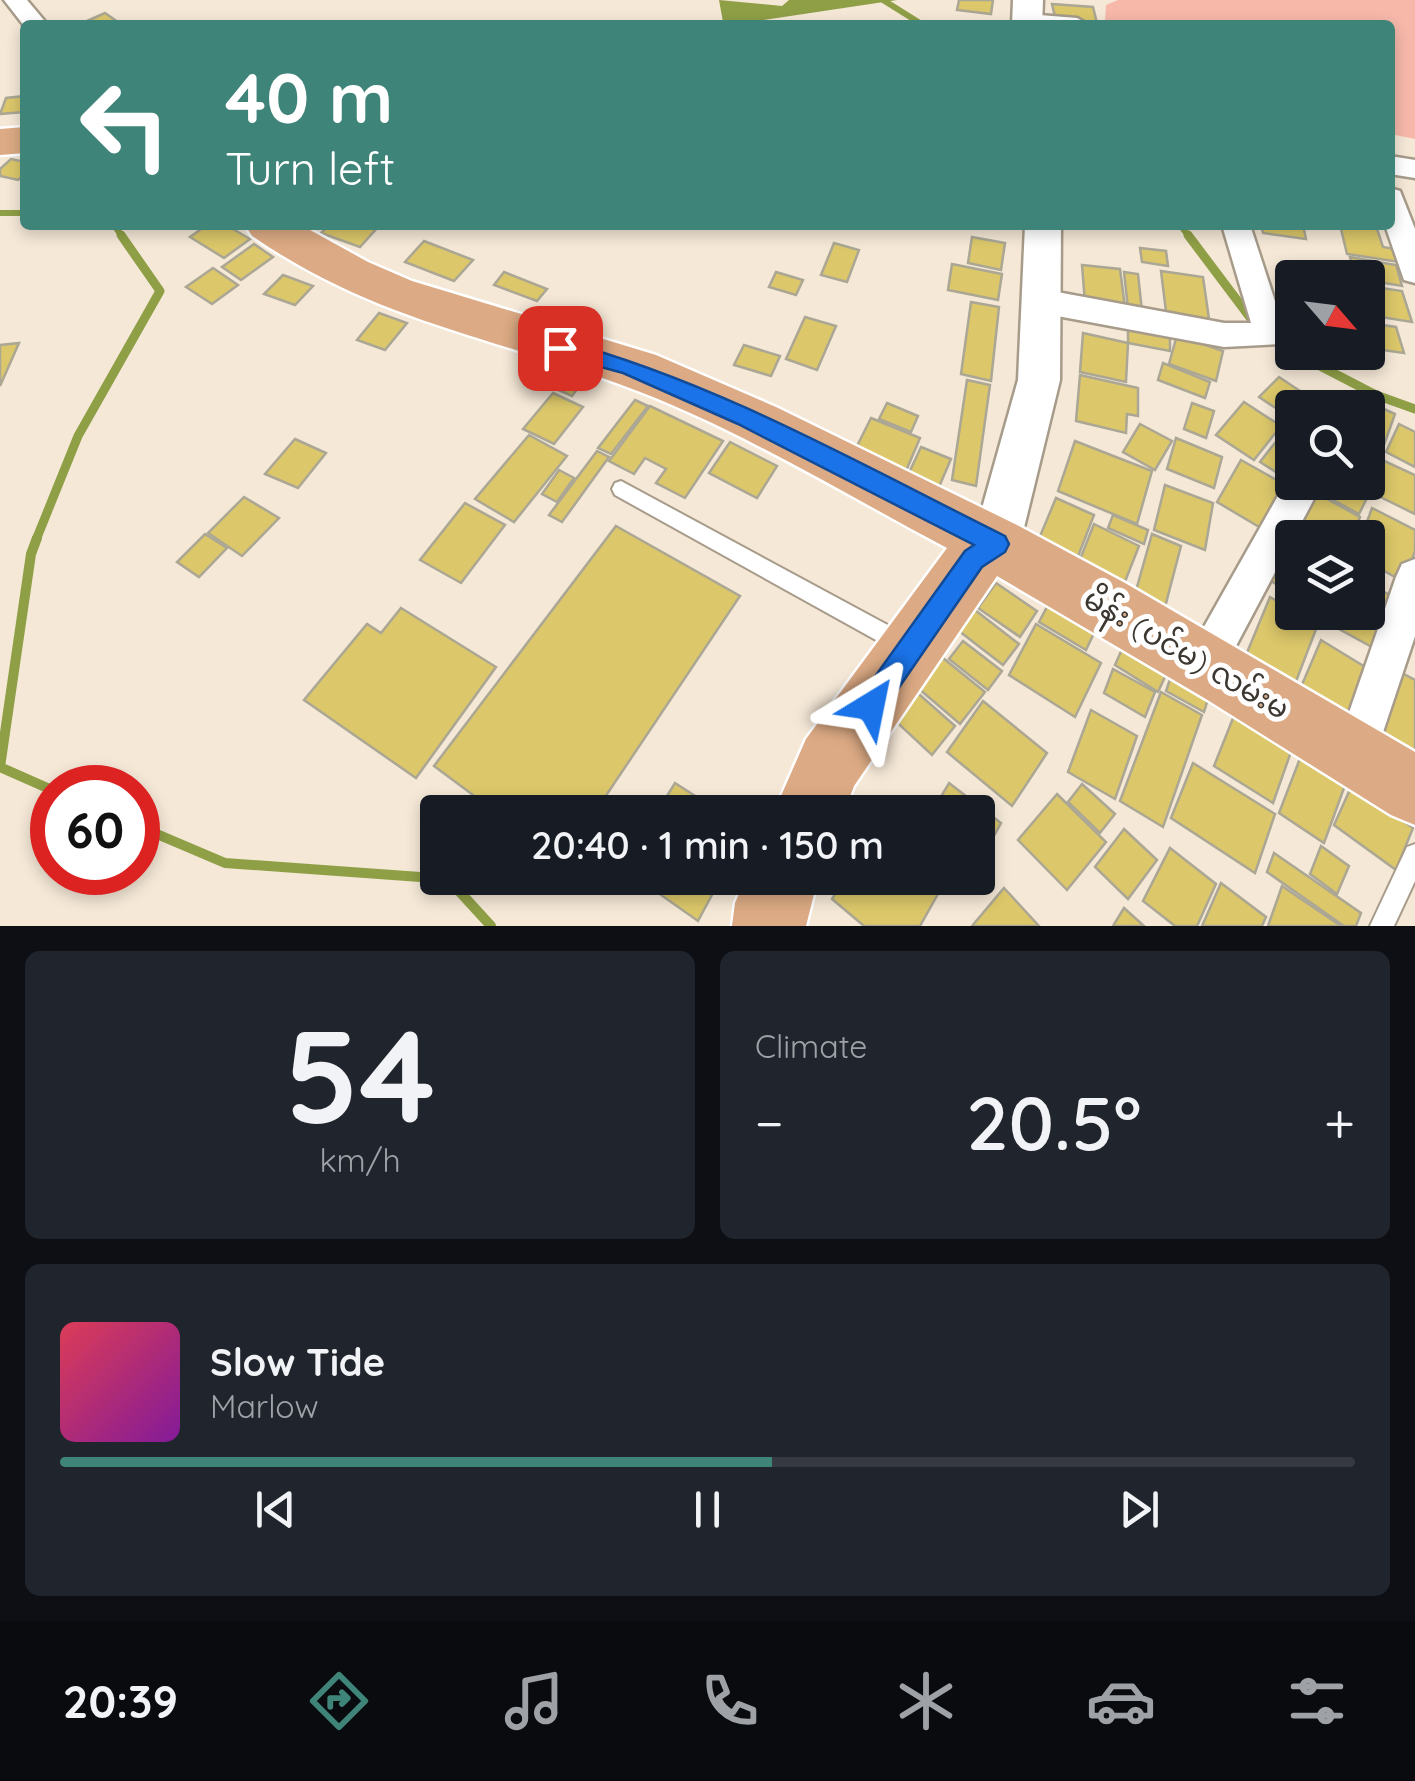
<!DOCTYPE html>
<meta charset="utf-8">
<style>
:root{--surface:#171b24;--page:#20242c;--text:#f1f3f6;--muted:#9ea1a6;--line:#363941;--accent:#3f8479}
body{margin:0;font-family:Quicksand,"Noto Sans Myanmar",sans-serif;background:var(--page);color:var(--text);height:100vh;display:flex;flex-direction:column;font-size:38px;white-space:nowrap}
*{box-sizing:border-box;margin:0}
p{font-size:32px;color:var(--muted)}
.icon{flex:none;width:55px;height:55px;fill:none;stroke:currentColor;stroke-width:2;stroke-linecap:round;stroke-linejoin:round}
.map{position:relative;height:926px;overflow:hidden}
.drawer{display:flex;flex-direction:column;gap:25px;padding:25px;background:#0d0f14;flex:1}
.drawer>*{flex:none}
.banner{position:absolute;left:20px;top:20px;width:1375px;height:210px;border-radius:10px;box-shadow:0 5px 15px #0003;background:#3f8479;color:#fff;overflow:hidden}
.needle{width:65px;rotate:118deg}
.fabs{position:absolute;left:1275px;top:260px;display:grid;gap:20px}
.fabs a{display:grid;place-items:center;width:110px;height:110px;border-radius:10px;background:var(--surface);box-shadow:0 5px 15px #0003;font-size:50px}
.speed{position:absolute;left:30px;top:765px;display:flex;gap:20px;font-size:50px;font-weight:700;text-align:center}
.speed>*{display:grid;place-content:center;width:130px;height:130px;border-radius:50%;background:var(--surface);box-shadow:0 5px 15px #0003;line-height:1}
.speed .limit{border:15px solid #d22;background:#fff;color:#111}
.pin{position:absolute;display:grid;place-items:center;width:85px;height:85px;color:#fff;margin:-42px;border-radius:20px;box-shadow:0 5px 15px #0006}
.me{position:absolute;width:110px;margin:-55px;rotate:35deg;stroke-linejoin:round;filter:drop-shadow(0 0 8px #0008)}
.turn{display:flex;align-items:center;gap:35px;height:210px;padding:0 40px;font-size:45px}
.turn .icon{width:130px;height:130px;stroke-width:2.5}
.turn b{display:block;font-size:70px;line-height:85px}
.big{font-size:75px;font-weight:600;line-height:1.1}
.drawer .widget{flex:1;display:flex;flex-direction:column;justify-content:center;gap:15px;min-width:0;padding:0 35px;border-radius:15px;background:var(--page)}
.drawer .dial{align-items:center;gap:0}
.dial b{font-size:130px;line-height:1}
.song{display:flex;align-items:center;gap:30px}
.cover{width:120px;height:120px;border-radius:15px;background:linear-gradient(135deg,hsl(350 70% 55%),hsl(290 70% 35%))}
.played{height:10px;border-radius:5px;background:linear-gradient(90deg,var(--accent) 55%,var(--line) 55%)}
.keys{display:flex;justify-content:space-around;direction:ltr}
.heat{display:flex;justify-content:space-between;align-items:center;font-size:55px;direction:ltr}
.drawer .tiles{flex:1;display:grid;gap:25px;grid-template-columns:1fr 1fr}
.widget:last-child{grid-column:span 2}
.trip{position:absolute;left:420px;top:795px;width:575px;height:100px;border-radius:10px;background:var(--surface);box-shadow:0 5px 15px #0003;font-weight:600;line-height:100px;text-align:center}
.tabs{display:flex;height:160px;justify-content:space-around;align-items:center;background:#090b0e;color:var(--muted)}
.tabs .icon{width:70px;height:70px}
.tabs .selected{color:var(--accent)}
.tabs b{font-size:45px;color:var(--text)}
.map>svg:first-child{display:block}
.green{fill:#f7b8aa}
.water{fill:#8f9f46}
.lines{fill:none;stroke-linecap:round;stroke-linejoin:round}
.stream-far2{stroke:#8f9f46;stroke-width:6}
.stream-far1{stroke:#8f9f46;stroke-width:9}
.stream{stroke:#8f9f46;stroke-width:10}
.building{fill:#dcc76a;stroke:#aba794;stroke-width:2.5}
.service-casing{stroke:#a79b8a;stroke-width:4}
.minor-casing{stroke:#a79b8a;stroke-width:5}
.tertiary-casing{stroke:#a79b8a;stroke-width:5}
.primary-casing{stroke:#fff;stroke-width:5}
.service{fill:#fff;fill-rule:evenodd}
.minor{fill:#fff;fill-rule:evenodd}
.tertiary{fill:#fff;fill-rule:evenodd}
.primary{fill:#dcaa84;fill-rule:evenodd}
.route{fill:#1a73e8;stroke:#114b97;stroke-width:2.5}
.labels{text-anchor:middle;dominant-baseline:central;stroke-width:10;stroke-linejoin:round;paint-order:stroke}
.street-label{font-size:30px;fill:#3c3730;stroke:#fff}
</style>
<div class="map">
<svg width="1415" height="926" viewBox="0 0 1415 926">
<rect width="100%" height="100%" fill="#f5e8d7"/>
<polygon class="green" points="1118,0 1415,0 1415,139 1390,134 1390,25 1111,25 1105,21 1106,5"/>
<polygon class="water" points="719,0 782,6 789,0 897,0 737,24 723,22"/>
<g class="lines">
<g class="stream-far2">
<polyline points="883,0 923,25"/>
<polyline points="0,213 25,213"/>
<polyline points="114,225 123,238"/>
<polyline points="1180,225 1190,238"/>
</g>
<g class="stream-far1">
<polyline points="1188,235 1258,328"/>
<polyline points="1270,337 1292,352"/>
<polyline points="1293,352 1376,395 1415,409"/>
<polyline points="36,540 78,436 160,291 121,235"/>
</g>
<g class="stream">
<polyline points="37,538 31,554 0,767 52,790"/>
<polyline points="138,826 225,863 448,879 491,926"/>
</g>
</g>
<g class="building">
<polygon points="959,0 993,0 991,14 957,10"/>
<polygon points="1052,4 1093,7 1097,23 1056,21"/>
<polygon points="105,13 118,22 78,25"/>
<polygon points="25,96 24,112 0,114 6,98"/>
<polygon points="11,159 25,162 25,174 18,180 0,176 0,169"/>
<polygon points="207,225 226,225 250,239 224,258 190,237"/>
<polygon points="329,225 372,225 378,227 360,247 321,233"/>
<polygon points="1261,225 1303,225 1306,239 1263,233"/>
<polygon points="1340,225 1377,229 1383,247 1395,249 1399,262 1347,254"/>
<polygon points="972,237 1005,243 1001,270 968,263"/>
<polygon points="424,241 473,260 454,281 405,262"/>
<polygon points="834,243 859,250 847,282 821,275"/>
<polygon points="254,244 273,257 241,280 222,267"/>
<polygon points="1140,248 1166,251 1168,266 1142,262"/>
<polygon points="1350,257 1396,265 1402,286 1355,278"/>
<polygon points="952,264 1002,274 998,300 948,290"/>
<polygon points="1082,265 1120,269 1125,307 1085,303"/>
<polygon points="213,268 238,285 212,304 186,287"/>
<polygon points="1161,271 1203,277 1209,319 1166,312"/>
<polygon points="504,272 547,289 537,301 494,285"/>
<polygon points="776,272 803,280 796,295 769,287"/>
<polygon points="1124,272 1138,274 1142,311 1128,309"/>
<polygon points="283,275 313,286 295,305 264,294"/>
<polygon points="1368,286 1402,291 1412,322 1368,315"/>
<polygon points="1281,301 1292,303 1292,330 1285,329"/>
<polygon points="971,302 999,307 991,381 961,374"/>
<polygon points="379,313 407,323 385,350 357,340"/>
<polygon points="805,317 836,326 817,370 786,359"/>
<polygon points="1128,323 1170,331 1170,351 1128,343"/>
<polygon points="1368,323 1396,327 1404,353 1368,348"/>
<polygon points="1083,333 1128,343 1126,382 1080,372"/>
<polygon points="1177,335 1223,351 1216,381 1169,364"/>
<polygon points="19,343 0,386 0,345"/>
<polygon points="744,345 780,356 771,376 734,365"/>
<polygon points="1163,363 1210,382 1205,398 1158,380"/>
<polygon points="574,366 589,373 572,396 556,389"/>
<polygon points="1080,375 1138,388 1138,416 1127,414 1126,433 1076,421"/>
<polygon points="1279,377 1315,401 1308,408 1292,408 1292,419 1259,397"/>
<polygon points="967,380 990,385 976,486 952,480"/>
<polygon points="553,393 583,407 554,444 523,429"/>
<polygon points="1351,394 1395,414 1384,445 1368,437 1368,408 1345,408"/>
<polygon points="635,400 648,406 611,454 598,448"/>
<polygon points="1244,402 1281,426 1254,460 1216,435"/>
<polygon points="887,403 918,416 911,432 879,419"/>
<polygon points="1192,403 1214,411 1206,438 1184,429"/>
<polygon points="650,406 723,441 685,498 656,483 666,469 645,458 634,474 609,461"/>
<polygon points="871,418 920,438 906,471 855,450"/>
<polygon points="1140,424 1172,441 1155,470 1123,452"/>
<polygon points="1399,424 1415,432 1415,467 1386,452"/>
<polygon points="1285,430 1292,435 1290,481 1260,462"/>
<polygon points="529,435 567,456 514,522 475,499"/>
<polygon points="1176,438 1222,457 1214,488 1167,469"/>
<polygon points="295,439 326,453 298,488 265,474"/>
<polygon points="1075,441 1152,471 1137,524 1058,491"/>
<polygon points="730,442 777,466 757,498 709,473"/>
<polygon points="921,447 951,459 939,487 908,475"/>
<polygon points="597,451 609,457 562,522 549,515"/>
<polygon points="1380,459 1415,475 1415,514 1368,491"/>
<polygon points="1241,460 1289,487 1266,531 1217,502"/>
<polygon points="559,470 574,478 557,502 542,494"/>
<polygon points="1331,482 1366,500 1359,514 1326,496"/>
<polygon points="1165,485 1213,503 1205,550 1154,530"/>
<polygon points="1309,489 1360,517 1351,538 1326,538 1294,520"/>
<polygon points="244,497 279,518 242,556 208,533"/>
<polygon points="1056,498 1094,515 1077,559 1038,541"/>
<polygon points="465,503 505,525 461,583 420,560"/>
<polygon points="1372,508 1415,530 1415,551 1404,582 1368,562 1368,538 1361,538"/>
<polygon points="1113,515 1148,530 1144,544 1108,528"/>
<polygon points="1094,524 1139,546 1124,584 1079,562"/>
<polygon points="616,526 740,596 595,812 496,812 434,766"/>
<polygon points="205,534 227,548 199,577 177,562"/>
<polygon points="1152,534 1181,546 1165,607 1135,594"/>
<polygon points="1289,535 1295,538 1292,593 1269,580"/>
<polygon points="996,583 1037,611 1020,637 978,608"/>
<polygon points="1368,583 1397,599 1381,652 1330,624 1333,612 1368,612"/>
<polygon points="1270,597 1318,624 1295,684 1246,655"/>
<polygon points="1049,603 1095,631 1086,650 1039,622"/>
<polygon points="401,608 496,667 416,778 304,700 367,624 381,633"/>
<polygon points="975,610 1019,644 1003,665 959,631"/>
<polygon points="1036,624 1101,663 1075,717 1009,675"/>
<polygon points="1126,640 1170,666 1158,692 1115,665"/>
<polygon points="1321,640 1375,673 1356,721 1301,687"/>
<polygon points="963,641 1002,671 988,690 949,659"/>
<polygon points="943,658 985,692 960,724 918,688"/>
<polygon points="1174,668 1211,689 1204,712 1166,691"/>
<polygon points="1113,669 1155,692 1145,717 1104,693"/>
<polygon points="1398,671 1415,680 1415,760 1379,740"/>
<polygon points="912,688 955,726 932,755 889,715"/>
<polygon points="1161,692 1202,715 1163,827 1120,801"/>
<polygon points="983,701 1047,753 1012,806 947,752"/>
<polygon points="1091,710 1137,736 1115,799 1068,772"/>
<polygon points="1235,713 1292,749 1273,803 1214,766"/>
<polygon points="1304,748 1348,777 1324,843 1279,813"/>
<polygon points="1193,763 1275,814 1255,873 1171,818"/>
<polygon points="675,783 720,812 657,812"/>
<polygon points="949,783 1001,823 979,863 978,812 932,812"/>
<polygon points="1082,784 1115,814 1100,833 1068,802"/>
<polygon points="1352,785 1413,828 1396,870 1334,825"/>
<polygon points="1057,794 1106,842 1067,890 1018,840"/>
<polygon points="1124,829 1157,860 1128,899 1095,867"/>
<polygon points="1321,846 1349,866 1337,894 1310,874"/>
<polygon points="1170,848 1216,884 1197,926 1175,926 1143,901"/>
<polygon points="1274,853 1361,913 1356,926 1344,926 1267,872"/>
<polygon points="637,878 721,878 698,921"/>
<polygon points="845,878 921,878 939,892 920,926 864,926 832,899"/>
<polygon points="1221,883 1266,917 1262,926 1202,926"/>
<polygon points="1282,886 1341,926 1268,926"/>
<polygon points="1004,888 1039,926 972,926"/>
<polygon points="1124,908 1144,926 1113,926"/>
</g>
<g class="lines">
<g class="service-casing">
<g id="service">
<polygon points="621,481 908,636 911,643 908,650 901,653 894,650 615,495 612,489 615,483"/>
<polygon points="1415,844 1415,881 1394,926 1370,926 1407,847"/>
</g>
</g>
<g class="minor-casing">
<g id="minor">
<polygon points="4,0 27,0 48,25 25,27"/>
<polygon points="1027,14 1077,18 1089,25 1018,25 1015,21 1019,16"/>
<polygon points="1390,156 1415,160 1415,178 1390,174"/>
<polygon points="1390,188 1400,191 1415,229 1415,283 1404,280 1385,225 1390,225"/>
<polygon points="1222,225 1250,225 1286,335 1281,344 1224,347 1041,313 1030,309 1026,301 1030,293 1041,289 1224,323 1251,323"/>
<polygon points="1292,471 1292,482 1323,482 1220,676 1206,682 1192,676 1186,662 1192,648"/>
<polygon points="1415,559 1415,636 1371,768 1356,774 1341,768 1335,753 1396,577 1402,564"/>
</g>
</g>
<g class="tertiary-casing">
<g id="tertiary">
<polygon points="1013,0 1043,0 1042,25 1012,25"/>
<polygon points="1025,225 1061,225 1060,380 1020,544 1013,559 996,566 979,559 972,544 1018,380"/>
</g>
</g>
<g class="primary-casing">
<g id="primary">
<polygon points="25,127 25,153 0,155 0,129"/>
<path d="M245,225H301L368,262L412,281L656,355L776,407L1017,525L1125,583L1415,752V825L1391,815L1206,699L997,576L854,786L844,812H774L806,739L947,548C843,493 729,423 619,384C485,335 375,320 252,236Z"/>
<polygon points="746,878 818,878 806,926 732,926 735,903"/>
</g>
</g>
<use href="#service" class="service"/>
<use href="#minor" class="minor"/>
<use href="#tertiary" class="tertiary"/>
<use href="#primary" class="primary"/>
</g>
<path class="route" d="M560,340C717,382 860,464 1005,536L1009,544L1005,552L982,567L880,715L871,719L861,715L857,706L861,696L965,551L974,545L738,424L623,373L553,354L550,348Z"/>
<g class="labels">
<g class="street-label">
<text transform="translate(1187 653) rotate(30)">မိန်း (ပင်မ) လမ်းမ</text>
</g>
</g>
</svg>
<div class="fabs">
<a><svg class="needle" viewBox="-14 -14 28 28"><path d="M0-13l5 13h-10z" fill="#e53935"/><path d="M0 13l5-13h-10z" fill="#9ea1a6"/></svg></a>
<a><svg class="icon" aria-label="search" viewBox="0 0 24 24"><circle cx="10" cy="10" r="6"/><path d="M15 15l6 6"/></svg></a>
<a><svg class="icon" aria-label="layers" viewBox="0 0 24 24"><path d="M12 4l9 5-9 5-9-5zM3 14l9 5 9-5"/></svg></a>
</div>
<div class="speed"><div class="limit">60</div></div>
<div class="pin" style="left:560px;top:348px;background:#d93025"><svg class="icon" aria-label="arrive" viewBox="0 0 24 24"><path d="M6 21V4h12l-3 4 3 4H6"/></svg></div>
<svg class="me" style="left:871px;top:706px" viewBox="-20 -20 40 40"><path d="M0-17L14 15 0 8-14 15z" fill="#1a73e8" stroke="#fff" stroke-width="4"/></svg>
<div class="trip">20:40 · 1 min · 150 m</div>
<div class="banner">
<div class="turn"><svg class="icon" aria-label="left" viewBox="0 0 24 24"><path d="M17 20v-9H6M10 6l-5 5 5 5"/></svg><div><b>40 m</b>Turn left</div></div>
</div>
</div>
<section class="drawer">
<div class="tiles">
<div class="widget dial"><b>54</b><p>km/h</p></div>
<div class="widget"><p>Climate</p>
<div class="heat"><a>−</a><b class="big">20.5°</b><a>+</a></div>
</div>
<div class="widget">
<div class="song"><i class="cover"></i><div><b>Slow Tide</b><p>Marlow</p></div></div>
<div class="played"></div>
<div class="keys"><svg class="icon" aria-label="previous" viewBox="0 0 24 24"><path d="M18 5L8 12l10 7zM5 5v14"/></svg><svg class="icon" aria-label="pause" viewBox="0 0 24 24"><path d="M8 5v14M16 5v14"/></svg><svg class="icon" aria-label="next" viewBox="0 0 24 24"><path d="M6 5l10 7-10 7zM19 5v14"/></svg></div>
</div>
</div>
</section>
<nav class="tabs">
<b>20:39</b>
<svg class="icon selected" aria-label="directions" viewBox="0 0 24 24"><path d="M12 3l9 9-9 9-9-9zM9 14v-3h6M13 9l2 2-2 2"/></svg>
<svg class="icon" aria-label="music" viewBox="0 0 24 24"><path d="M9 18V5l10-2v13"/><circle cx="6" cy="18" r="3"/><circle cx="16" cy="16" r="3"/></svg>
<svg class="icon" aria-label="phone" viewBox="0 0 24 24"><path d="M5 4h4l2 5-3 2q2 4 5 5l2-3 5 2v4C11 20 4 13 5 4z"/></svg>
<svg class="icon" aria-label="climate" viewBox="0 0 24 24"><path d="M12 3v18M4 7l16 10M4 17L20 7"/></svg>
<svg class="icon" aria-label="car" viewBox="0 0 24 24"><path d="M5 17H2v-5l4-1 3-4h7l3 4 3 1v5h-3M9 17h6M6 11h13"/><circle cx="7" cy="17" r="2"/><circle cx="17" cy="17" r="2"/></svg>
<svg class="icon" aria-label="filters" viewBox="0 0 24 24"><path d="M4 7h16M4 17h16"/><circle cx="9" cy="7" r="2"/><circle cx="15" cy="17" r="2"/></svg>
</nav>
